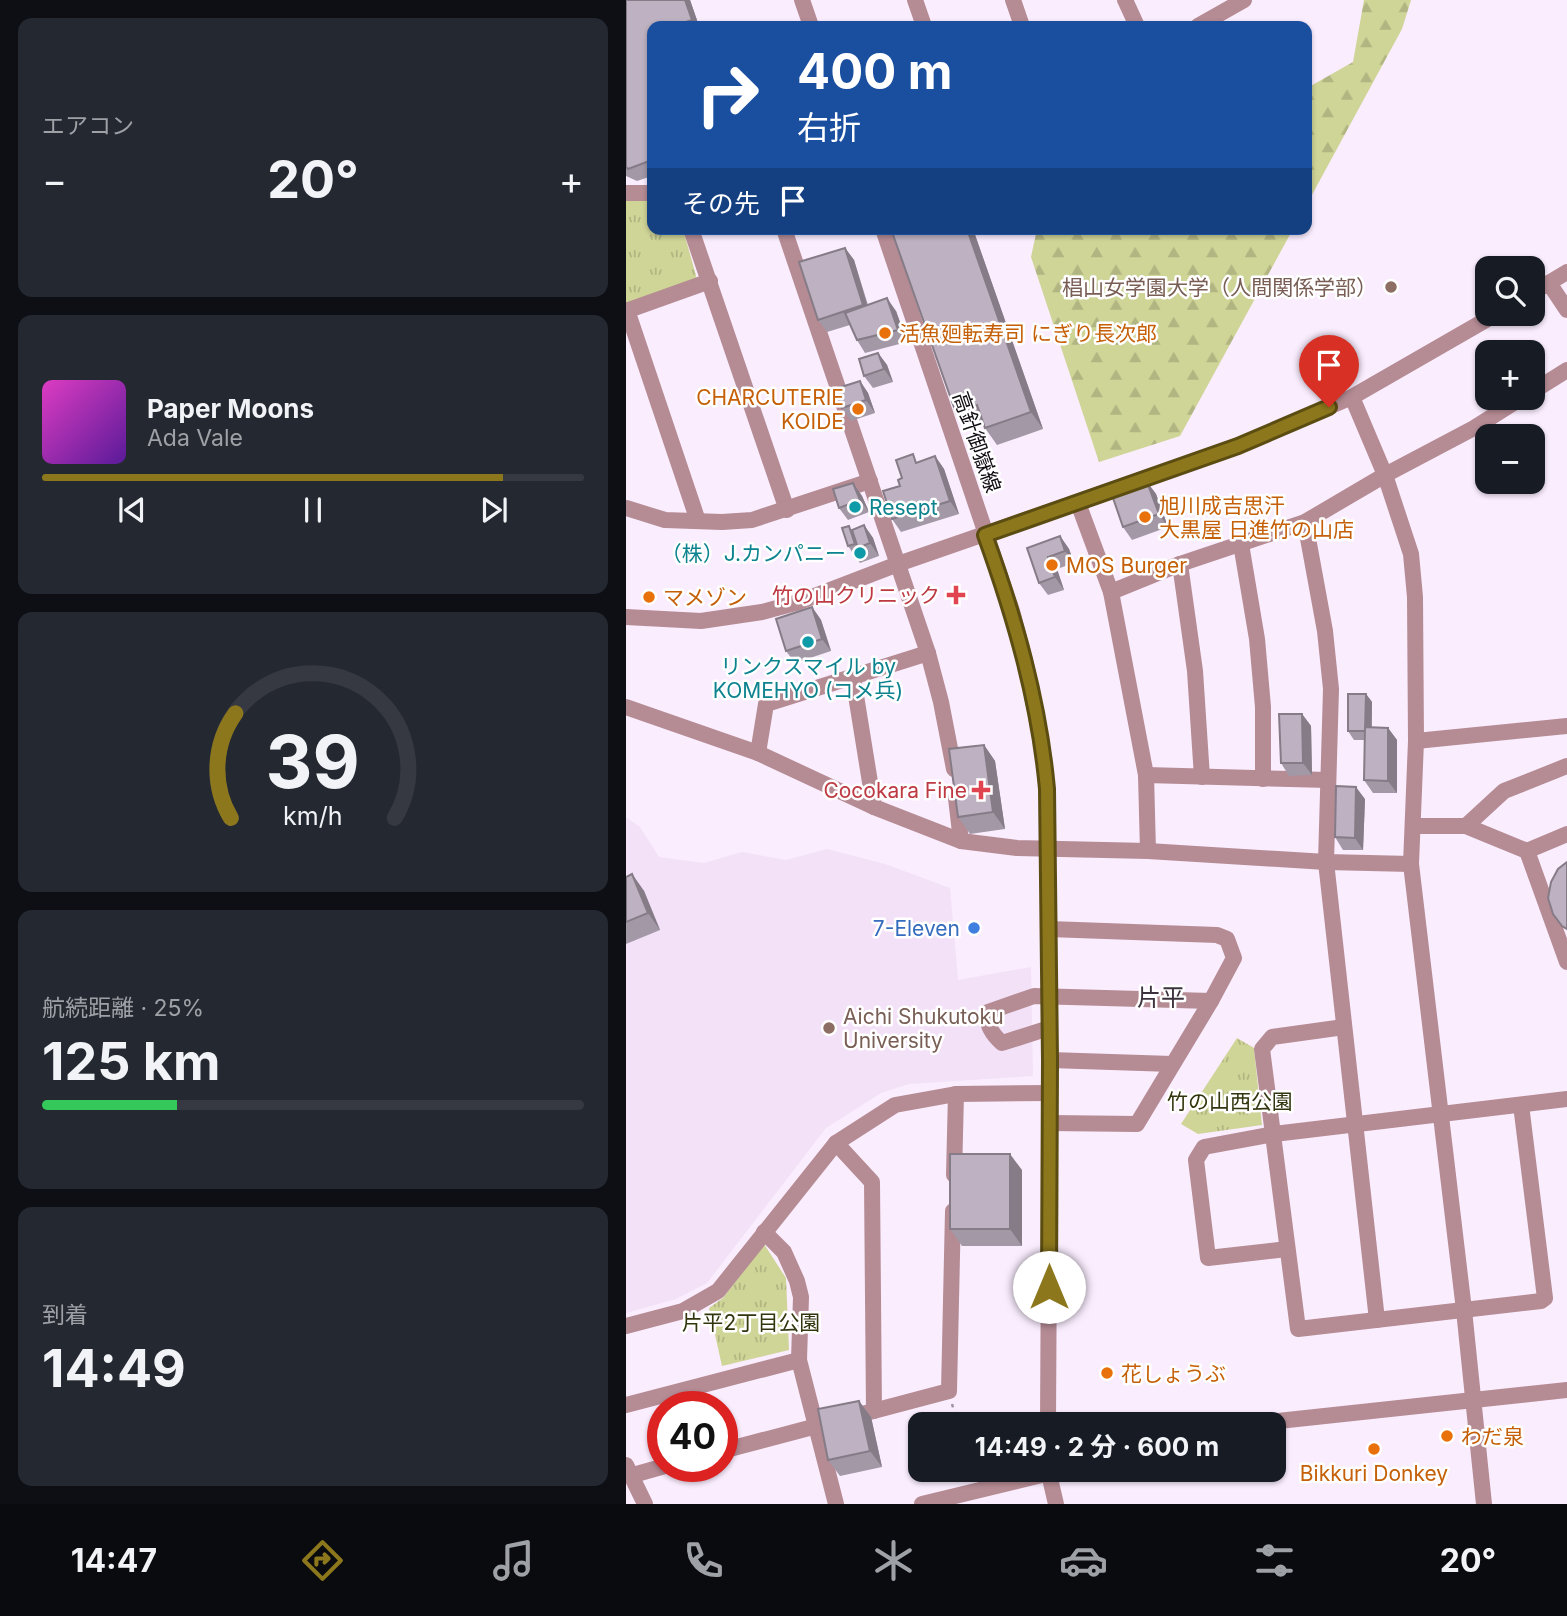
<!DOCTYPE html>
<html lang="ja">
<meta charset="utf-8">
<style>
:root{--surface:#171b24;--page:#242831;--text:#f1f3f6;--muted:#9ea1a6;--line:#363941;--accent:#8c771c}
body{margin:0;font-family:Inter,"Noto Sans JP",sans-serif;background:var(--page);color:var(--text);height:100vh;display:flex;flex-direction:column;font-size:26px;white-space:nowrap}
*{box-sizing:border-box;margin:0}
p{font-size:23px;color:var(--muted)}
.icon{flex:none;width:38px;height:38px;fill:none;stroke:currentColor;stroke-width:2;stroke-linecap:round;stroke-linejoin:round}
.map{position:relative;flex:1;overflow:hidden}
.side{display:flex;flex-direction:column;gap:18px;padding:18px;background:#0d0f14;width:626px}
.side>*{flex:none}
.hud{position:absolute;left:21px;top:21px;width:665px;height:214px;border-radius:14px;box-shadow:0 2px 5px #0004;background:#1a4fa0;color:#fff;overflow:hidden}
.tools{position:absolute;left:849px;top:256px;display:grid;gap:14px}
.tools a{display:grid;place-items:center;width:70px;height:70px;border-radius:14px;background:var(--surface);box-shadow:0 2px 5px #0004;font-size:35px}
.speed{position:absolute;left:21px;top:1391px;display:flex;gap:14px;font-size:35px;font-weight:700;text-align:center}
.speed>*{display:grid;place-content:center;width:91px;height:91px;border-radius:50%;background:var(--surface);box-shadow:0 2px 5px #0004;line-height:1}
.speed .limit{border:10px solid #d22;background:#fff;color:#111}
.pin{position:absolute;display:grid;place-items:center;width:60px;height:60px;color:#fff;margin:-72px -30px;border-radius:50% 50% 50% 0;rotate:-45deg;box-shadow:0 0 7px #0007}
.pin .icon{rotate:45deg}
.me{position:absolute;width:77px;margin:-38px;rotate:0deg;stroke-linejoin:round;filter:drop-shadow(0 0 5px #0008)}
.turn{display:flex;align-items:center;gap:24px;height:147px;padding:0 35px;font-size:32px}
.turn .icon{width:91px;height:91px;stroke-width:2.5}
.turn b{display:block;font-size:49px;line-height:60px}
.then{display:flex;align-items:center;height:66px;padding:0 35px;background:#0003;gap:14px;font-size:26px}
.big{font-size:52px;font-weight:700;line-height:1.1}
.side .card{flex:1;display:flex;flex-direction:column;justify-content:center;gap:10px;min-width:0;padding:0 24px;border-radius:14px;background:var(--page)}
.side .dial{align-items:center;gap:0}
.dial svg{height:182px;overflow:visible;fill:none;stroke:var(--line);stroke-width:7;stroke-linecap:round;text-anchor:middle}
.dial text{fill:var(--text);stroke:none}
.song{display:flex;align-items:center;gap:21px}
.cover{width:84px;height:84px;border-radius:10px;background:linear-gradient(135deg,hsl(310 70% 55%),hsl(270 70% 35%))}
.played{height:7px;border-radius:4px;background:linear-gradient(90deg,var(--accent) 85%,var(--line) 85%)}
.keys{display:flex;justify-content:space-around;direction:ltr}
.heat{display:flex;justify-content:space-between;align-items:center;font-size:38px;direction:ltr}
.charge{height:10px;border-radius:5px;background:linear-gradient(90deg,#34c759 25%,var(--line) 0)}
.trip{position:absolute;left:282px;top:1412px;width:378px;height:70px;border-radius:14px;background:var(--surface);box-shadow:0 2px 5px #0004;font-weight:700;line-height:70px;text-align:center}
.tab-bar{display:flex;height:112px;justify-content:space-around;align-items:center;background:#090b0e;color:var(--muted)}
.tab-bar .icon{width:49px;height:49px}
.tab-bar .selected{color:var(--accent)}
.tab-bar b{font-size:32px;color:var(--text)}
main{display:flex;flex:1;min-height:0}
.map>svg:first-child{display:block}
.built{fill:#f3e1f8}
.grass{fill:url(#grass-tufts)}
.forest{fill:url(#forest-firs)}
.lines{fill:none;stroke-linecap:round;stroke-linejoin:round}
.path{stroke:#9f96a2;stroke-width:2.5;stroke-dasharray:3.5 5;stroke-linecap:butt}
.minor{stroke:#b58b94;stroke-width:16}
.wall{fill:#a398a6}
.shaded-wall{fill:#857c87}
.building{fill:#beb1c1;stroke:#857c87;stroke-width:2}
.route-casing{stroke:#5b4d12;stroke-width:18}
.route{stroke:#8c771c;stroke-width:12}
.education-dot{fill:#8d6e63;stroke:#fff;stroke-width:2.5}
.food-dot{fill:#e8710a;stroke:#fff;stroke-width:2.5}
.culture-dot{fill:#0f9aa8;stroke:#fff;stroke-width:2.5}
.health-dot{fill:#e0444e;stroke:#fff;stroke-width:2.5}
.shop-dot{fill:#3f7fe0;stroke:#fff;stroke-width:2.5}
.labels{text-anchor:middle;dominant-baseline:central;stroke-width:5;stroke-linejoin:round;paint-order:stroke}
.education-label{font-size:21px;fill:#785e54;stroke:#fff;text-anchor:end}
.food-label{font-size:21px;fill:#c56008;stroke:#fff;text-anchor:start}
.street-label{font-size:21px;fill:#110d12;stroke:#fff}
.culture-label{font-size:21px;fill:#0d838f;stroke:#fff;text-anchor:start}
.health-label{font-size:21px;fill:#be3a42;stroke:#fff;text-anchor:end}
.shop-label{font-size:21px;fill:#366cbe;stroke:#fff;text-anchor:end}
.park-label{font-size:21px;fill:#33350e;stroke:#fff}
.quarter-label{font-size:24px;fill:#3c323e;stroke:#fff}
</style>
<main>
<section class="side">
<div class="card"><p>エアコン</p>
<div class="heat"><a>−</a><b class="big">20°</b><a>+</a></div>
</div>
<div class="card">
<div class="song"><i class="cover"></i><div><b>Paper Moons</b><p>Ada Vale</p></div></div>
<div class="played"></div>
<div class="keys"><svg class="icon" aria-label="previous" viewBox="0 0 24 24"><path d="M18 5L8 12l10 7zM5 5v14"/></svg><svg class="icon" aria-label="pause" viewBox="0 0 24 24"><path d="M8 5v14M16 5v14"/></svg><svg class="icon" aria-label="next" viewBox="0 0 24 24"><path d="M6 5l10 7-10 7zM19 5v14"/></svg></div>
</div>
<div class="card dial"><svg viewBox="0 0 100 80">
<path d="M14 69A42 42 0 1 1 86 69"/>
<path d="M14 69A42 42 0 0 1 16 23" stroke="#8c771c"/>
<text x="50" y="56" font-size="32" font-weight="700">39</text>
<text x="50" y="72" font-size="11">km/h</text>
</svg></div>
<div class="card"><p>航続距離 · 25%</p><b class="big">125 km</b><div class="charge"></div></div>
<div class="card"><p>到着</p><b class="big">14:49</b></div>
</section>
<div class="map">
<svg width="941" height="1504" viewBox="0 0 941 1504">
<defs>
<pattern id="grass-tufts" width="24" height="20" patternUnits="userSpaceOnUse" patternTransform="scale(1.75)"><rect width="24" height="20" fill="#cfd497"/><path d="M3 7l-1-3M5 7V3M7 7l1-3M15 17l-1-3M17 17v-4M19 17l1-3" fill="none" stroke="#b1b581"/></pattern>
<pattern id="forest-firs" width="22" height="20" patternUnits="userSpaceOnUse" patternTransform="scale(1.75)"><rect width="22" height="20" fill="#cfd497"/><path d="M5 1l3.5 6h-7zM16 11l3.5 6h-7z" fill="#b1b581"/></pattern>
</defs>
<rect width="100%" height="100%" fill="#faedfe"/>
<polygon class="built" points="0,817 14,827 33,857 78,863 116,852 160,860 201,849 259,864 324,888 332,980 405,967 407,1076 283,1084 255,1093 200,1128 81,1283 50,1299 0,1313"/>
<g class="grass">
<polygon points="26,199 26,229 57,229 71,279 0,304 0,201"/>
<polygon points="611,1038 628,1048 636,1125 572,1134 555,1124"/>
<polygon points="138,1244 160,1278 163,1350 96,1366 83,1308 97,1298"/>
</g>
<g class="forest">
<polygon points="738,0 785,0 776,29 681,204 681,88 727,62"/>
<polygon points="411,229 667,229 554,436 473,462 405,257"/>
</g>
<g class="lines">
<g class="path">
<polyline points="326,1404 332,1424"/>
<polyline points="344,1470 346,1477"/>
</g>
<g class="minor">
<polyline points="176,0 185,26"/>
<polyline points="289,0 298,26"/>
<polyline points="387,0 396,26"/>
<polyline points="499,0 511,26"/>
<polyline points="572,26 618,0"/>
<polyline points="0,193 26,193"/>
<polyline points="65,229 161,510"/>
<polyline points="158,229 302,653 315,702 328,769"/>
<polyline points="257,229 386,611 401,669 418,758 421,789 424,1060 422,1424"/>
<polyline points="923,283 941,310"/>
<polyline points="906,293 941,272"/>
<polyline points="1,310 72,521"/>
<polyline points="0,311 84,281"/>
<polyline points="906,392 941,370"/>
<polyline points="726,397 759,475 785,554 789,597 790,741 785,864 838,1310 858,1504"/>
<polyline points="452,503 485,592 520,775 522,851"/>
<polyline points="0,508 39,520 96,522 126,520 244,481"/>
<polyline points="679,522 699,631 705,689 700,862 751,1320"/>
<polyline points="615,544 631,639 637,707 637,779"/>
<polyline points="554,564 569,671 576,777"/>
<polyline points="485,592 554,564 679,522 759,475 848,428 897,397"/>
<polyline points="0,617 75,621 136,612 173,602 272,564 612,446 726,397 872,313"/>
<polyline points="227,677 248,807"/>
<polyline points="0,707 132,753 248,807 335,841 391,848 522,851 700,862 785,864"/>
<polyline points="790,741 941,726"/>
<polyline points="132,753 140,704 302,653"/>
<polyline points="520,775 702,780"/>
<polyline points="330,798 335,841"/>
<polyline points="788,826 840,826 878,791 941,766"/>
<polyline points="840,826 901,851 941,962"/>
<polyline points="901,851 941,834"/>
<polyline points="423,929 591,935 601,939 608,958 585,1001 511,1124 424,1123"/>
<polyline points="718,1027 646,1037 636,1049 672,1329 915,1301 919,1298 895,1105"/>
<path d="M423,1028L376,1043C366,1034 360,1025 362,1012L408,996L585,1001"/>
<polyline points="424,1060 546,1064"/>
<polyline points="210,1143 246,1182 248,1411"/>
<polyline points="328,1175 330,1094"/>
<polyline points="138,1232 158,1252 171,1281 175,1297 173,1360 210,1504"/>
<polyline points="661,1249 582,1258 570,1160 578,1147 648,1134 941,1099"/>
<polyline points="0,1326 57,1311 92,1291 210,1143 269,1105 330,1094 423,1093"/>
<polyline points="0,1405 173,1360"/>
<polyline points="624,1424 941,1390"/>
<polyline points="96,1451 323,1391 327,1211"/>
<polyline points="0,1465 19,1504"/>
<polyline points="422,1470 430,1504"/>
<polyline points="7,1475 39,1466"/>
<polyline points="296,1504 436,1470"/>
</g>
</g>
<g class="wall">
<polygon points="0,0 64,0 73,26 26,26 26,176 11,181 0,176"/>
<polygon points="265,229 347,229 417,429 371,445 359,428 358,424 342,430 330,413"/>
<polygon points="219,248 228,260 242,305 270,311 281,342 239,353 231,340 224,325 201,332 192,320"/>
<polygon points="252,353 261,365 267,382 247,388 238,376"/>
<polygon points="234,381 242,393 249,413 225,421 216,408"/>
<polygon points="309,456 318,469 333,514 275,532 266,519 276,478 293,462"/>
<polygon points="521,482 530,494 542,527 506,540 497,527"/>
<polygon points="227,483 236,496 243,512 222,520 213,508"/>
<polygon points="238,525 247,538 253,556 234,563 222,546 226,530"/>
<polygon points="434,536 443,549 448,563 431,569 438,590 422,595 413,583 401,548"/>
<polygon points="186,607 195,620 205,651 169,663 160,651"/>
<polygon points="740,694 746,702 746,727 762,728 771,740 771,793 747,793 738,780 738,740 728,740 722,731"/>
<polygon points="676,714 685,726 686,775 663,776 655,763"/>
<polygon points="358,745 369,761 379,829 344,834 332,817"/>
<polygon points="739,799 737,850 717,850 709,837"/>
<polygon points="6,874 18,891 34,930 0,944 0,877"/>
<polygon points="396,1170 396,1246 336,1246 324,1229"/>
<polygon points="233,1401 245,1417 256,1467 214,1476 202,1460"/>
</g>
<g class="shaded-wall">
<polygon points="59,0 64,0 73,26 70,26 66,20"/>
<polygon points="341,229 347,229 417,429 405,412"/>
<polygon points="219,248 228,260 245,318 237,305"/>
<polygon points="261,298 270,311 281,342 272,330"/>
<polygon points="252,353 261,365 267,382 258,369"/>
<polygon points="234,381 242,393 249,413 240,400"/>
<polygon points="309,456 318,469 333,514 324,501"/>
<polygon points="521,482 530,494 542,527 533,514"/>
<polygon points="227,483 236,496 243,512 234,500"/>
<polygon points="238,525 247,538 253,556 244,543"/>
<polygon points="434,536 443,549 448,563 439,551"/>
<polygon points="422,557 431,569 438,590 429,577"/>
<polygon points="186,607 195,620 205,651 196,639"/>
<polygon points="740,694 746,702 745,740 740,731"/>
<polygon points="676,714 685,726 686,775 677,763"/>
<polygon points="762,728 771,740 771,793 762,781"/>
<polygon points="358,745 369,761 379,829 367,812"/>
<polygon points="730,787 739,799 737,850 729,838"/>
<polygon points="6,874 18,891 34,930 22,913"/>
<polygon points="384,1154 396,1170 396,1246 384,1229"/>
<polygon points="233,1401 245,1417 256,1467 244,1451"/>
</g>
<g class="building">
<polygon points="0,0 59,0 66,20 60,22 61,26 26,26 26,160 2,169 0,167"/>
<polygon points="265,229 341,229 405,412 359,428 351,405 330,413"/>
<polygon points="219,248 237,305 192,320 173,262"/>
<polygon points="261,298 272,330 231,340 219,313"/>
<polygon points="252,353 258,369 238,376 233,359"/>
<polygon points="234,381 240,400 216,408 209,389"/>
<polygon points="287,454 290,463 309,456 324,501 266,519 257,491 274,486 272,480 276,478 270,460"/>
<polygon points="521,482 533,514 497,527 486,495"/>
<polygon points="227,483 234,500 213,508 207,489"/>
<polygon points="238,525 244,543 232,548 226,530"/>
<polygon points="223,526 229,544 222,546 216,528"/>
<polygon points="434,536 439,551 422,557 429,577 413,583 401,548"/>
<polygon points="186,607 196,639 160,651 150,619"/>
<polygon points="722,694 740,694 739,731 722,731"/>
<polygon points="653,714 676,714 677,763 655,763"/>
<polygon points="739,727 762,728 762,781 738,780"/>
<polygon points="358,745 367,812 332,817 323,749"/>
<polygon points="710,786 730,787 729,838 709,837"/>
<polygon points="941,862 941,929 936,926 927,914 922,898 925,882 932,869"/>
<polygon points="6,874 22,913 0,922 0,877"/>
<rect x="324" y="1154" width="60" height="75"/>
<polygon points="233,1401 244,1451 202,1460 192,1409"/>
</g>
<g class="lines">
<g class="route-casing">
<path id="route" d="M423,1287L424,1060L421,789C413,701 389,618 359,535L612,446L703,407"/>
</g>
<use href="#route" class="route"/>
</g>
<g class="education-dot">
<circle cx="765" cy="287" r="7"/>
<circle cx="203" cy="1028" r="7"/>
</g>
<g class="food-dot">
<circle cx="259" cy="333" r="7"/>
<circle cx="232" cy="409" r="7"/>
<circle cx="519" cy="517" r="7"/>
<circle cx="426" cy="565" r="7"/>
<circle cx="23" cy="597" r="7"/>
<circle cx="481" cy="1373" r="7"/>
<circle cx="821" cy="1436" r="7"/>
<circle cx="748" cy="1449" r="7"/>
</g>
<g class="culture-dot">
<circle cx="229" cy="507" r="7"/>
<circle cx="234" cy="553" r="7"/>
<circle cx="182" cy="642" r="7"/>
</g>
<g class="health-dot">
<path d="M326.5 584.5h7v7h7v7h-7v7h-7v-7h-7v-7h7z"/>
<path d="M351.5 779.5h7v7h7v7h-7v7h-7v-7h-7v-7h7z"/>
</g>
<circle class="shop-dot" cx="348" cy="928" r="7"/>
<g class="labels">
<g class="education-label">
<text x="751" y="287">椙山女学園大学（人間関係学部）</text>
<text x="217" y="1016" text-anchor="start">Aichi Shukutoku<tspan x="217" dy="24">University</tspan></text>
</g>
<g class="food-label">
<text x="273" y="333">活魚廻転寿司 にぎり長次郎</text>
<text x="218" y="397" text-anchor="end">CHARCUTERIE<tspan x="218" dy="24">KOIDE</tspan></text>
<text x="533" y="505">旭川成吉思汗<tspan x="533" dy="24">大黒屋 日進竹の山店</tspan></text>
<text x="440" y="565">MOS Burger</text>
<text x="37" y="597">マメゾン</text>
<text x="495" y="1373">花しょうぶ</text>
<text x="835" y="1436">わだ泉</text>
<text x="748" y="1473" text-anchor="middle">Bikkuri Donkey</text>
</g>
<g class="street-label">
<text transform="translate(351 442) rotate(71)">高針御嶽線</text>
</g>
<g class="culture-label">
<text x="243" y="507">Resept</text>
<text x="220" y="553" text-anchor="end">（株）J.カンパニー</text>
<text x="182" y="666" text-anchor="middle">リンクスマイル by<tspan x="182" dy="24">KOMEHYO (コメ兵)</tspan></text>
</g>
<g class="health-label">
<text x="314" y="595">竹の山クリニック</text>
<text x="341" y="790">Cocokara Fine</text>
</g>
<g class="shop-label">
<text x="334" y="928">7-Eleven</text>
</g>
<g class="park-label">
<text x="604" y="1101">竹の山西公園</text>
<text x="125" y="1322">片平2丁目公園</text>
</g>
<g class="quarter-label">
<text x="535" y="997">片平</text>
</g>
</g>
</svg>
<div class="tools">
<a><svg class="icon" aria-label="search" viewBox="0 0 24 24"><circle cx="10" cy="10" r="6"/><path d="M15 15l6 6"/></svg></a>
<a>+</a>
<a>−</a>
</div>
<div class="speed"><div class="limit">40</div></div>
<div class="pin" style="left:703px;top:407px;background:#d93025"><svg class="icon" aria-label="arrive" viewBox="0 0 24 24"><path d="M6 21V4h12l-3 4 3 4H6"/></svg></div>
<svg class="me" style="left:423px;top:1287px" viewBox="-20 -20 40 40"><circle r="19" fill="#fff"/><path d="M0-13L10 11 0 6-10 11z" fill="#8c771c"/></svg>
<div class="trip">14:49 · 2 分 · 600 m</div>
<div class="hud">
<div class="turn"><svg class="icon" aria-label="right" viewBox="0 0 24 24"><path d="M7 20v-9h11M14 6l5 5-5 5"/></svg><div><b>400 m</b>右折</div></div>
<div class="then">その先<svg class="icon" aria-label="arrive" viewBox="0 0 24 24"><path d="M6 21V4h12l-3 4 3 4H6"/></svg></div>
</div>
</div>
</main>
<nav class="tab-bar">
<b>14:47</b>
<svg class="icon selected" aria-label="directions" viewBox="0 0 24 24"><path d="M12 3l9 9-9 9-9-9zM9 14v-3h6M13 9l2 2-2 2"/></svg>
<svg class="icon" aria-label="music" viewBox="0 0 24 24"><path d="M9 18V5l10-2v13"/><circle cx="6" cy="18" r="3"/><circle cx="16" cy="16" r="3"/></svg>
<svg class="icon" aria-label="phone" viewBox="0 0 24 24"><path d="M5 4h4l2 5-3 2q2 4 5 5l2-3 5 2v4C11 20 4 13 5 4z"/></svg>
<svg class="icon" aria-label="climate" viewBox="0 0 24 24"><path d="M12 3v18M4 7l16 10M4 17L20 7"/></svg>
<svg class="icon" aria-label="car" viewBox="0 0 24 24"><path d="M5 17H2v-5l4-1 3-4h7l3 4 3 1v5h-3M9 17h6M6 11h13"/><circle cx="7" cy="17" r="2"/><circle cx="17" cy="17" r="2"/></svg>
<svg class="icon" aria-label="filters" viewBox="0 0 24 24"><path d="M4 7h16M4 17h16"/><circle cx="9" cy="7" r="2"/><circle cx="15" cy="17" r="2"/></svg>
<b>20°</b>
</nav>
